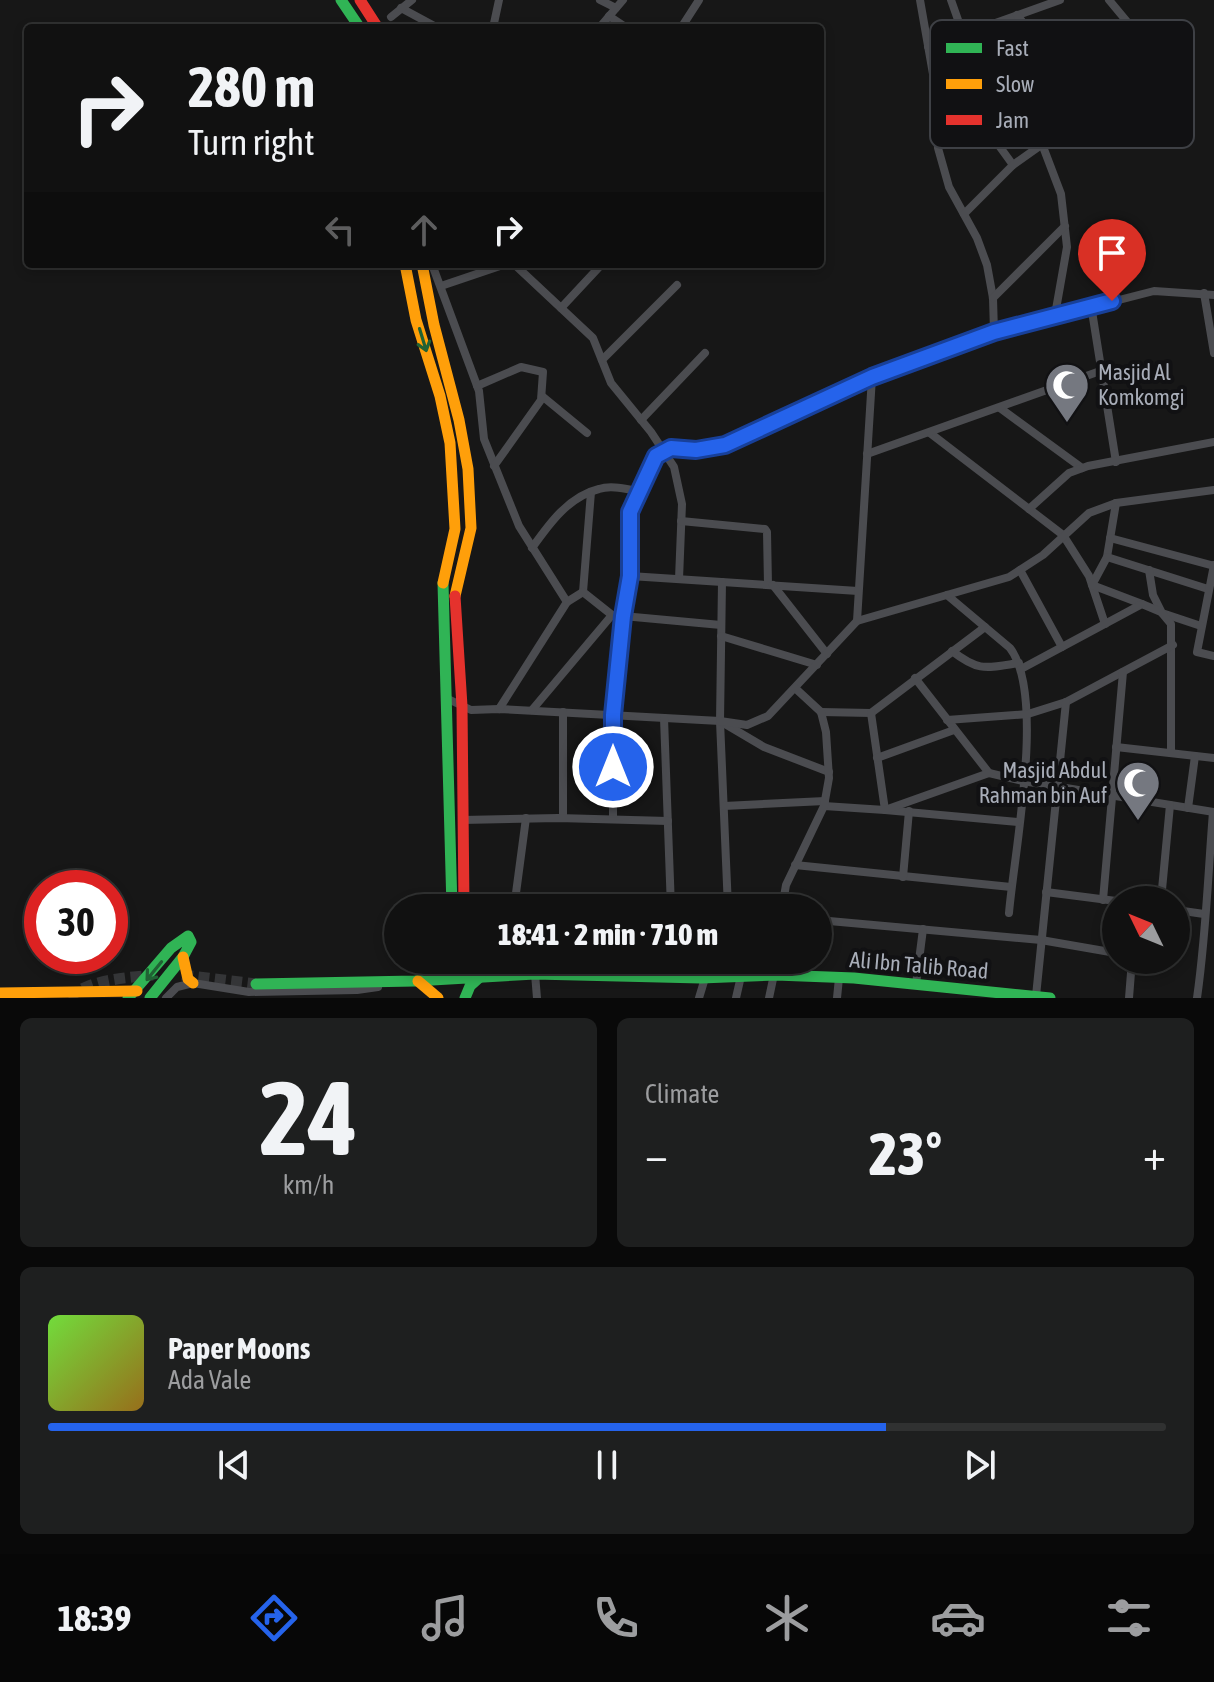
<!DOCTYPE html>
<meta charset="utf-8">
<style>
:root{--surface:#111;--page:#1e1f1f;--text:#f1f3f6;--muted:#9c9d9f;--line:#303131;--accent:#2563eb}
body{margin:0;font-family:"Asap Condensed",sans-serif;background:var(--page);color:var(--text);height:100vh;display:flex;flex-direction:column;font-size:30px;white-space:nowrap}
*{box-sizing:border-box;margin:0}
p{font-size:26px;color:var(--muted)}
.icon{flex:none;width:44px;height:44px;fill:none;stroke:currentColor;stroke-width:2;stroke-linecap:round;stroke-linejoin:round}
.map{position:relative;height:998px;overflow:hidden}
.side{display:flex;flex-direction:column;gap:20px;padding:20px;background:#090909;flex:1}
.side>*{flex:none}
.hud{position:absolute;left:24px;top:24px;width:800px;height:244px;border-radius:8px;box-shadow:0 4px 12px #0003,0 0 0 2px var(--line);background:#111;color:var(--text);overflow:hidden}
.needle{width:52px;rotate:313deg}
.tools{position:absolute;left:1102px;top:886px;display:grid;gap:16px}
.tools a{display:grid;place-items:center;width:88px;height:88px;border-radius:50%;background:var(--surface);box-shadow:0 4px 12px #0003,0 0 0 2px var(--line);font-size:40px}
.speed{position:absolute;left:24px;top:870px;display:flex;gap:16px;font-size:40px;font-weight:700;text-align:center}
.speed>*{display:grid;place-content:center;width:104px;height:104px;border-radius:50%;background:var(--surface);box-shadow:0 4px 12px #0003,0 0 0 2px var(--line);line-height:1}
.speed .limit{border:12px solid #d22;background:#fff;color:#111}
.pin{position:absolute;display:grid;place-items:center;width:68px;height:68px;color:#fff;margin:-82px -34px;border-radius:50% 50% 50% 0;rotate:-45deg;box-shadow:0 0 8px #0007}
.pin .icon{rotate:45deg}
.me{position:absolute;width:88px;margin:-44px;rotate:0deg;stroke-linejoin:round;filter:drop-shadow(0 0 6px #0008)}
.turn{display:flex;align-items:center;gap:28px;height:168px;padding:0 32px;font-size:36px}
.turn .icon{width:104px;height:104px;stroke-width:2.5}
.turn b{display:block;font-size:56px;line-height:68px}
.lanes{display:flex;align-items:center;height:76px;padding:0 32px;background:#0003;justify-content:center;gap:40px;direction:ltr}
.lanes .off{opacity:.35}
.big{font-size:60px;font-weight:800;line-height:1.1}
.side .card{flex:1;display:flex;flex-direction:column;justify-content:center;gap:12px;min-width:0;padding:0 28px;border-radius:12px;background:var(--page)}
.side .dial{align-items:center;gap:0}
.dial b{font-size:104px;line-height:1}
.song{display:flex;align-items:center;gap:24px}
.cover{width:96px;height:96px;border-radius:12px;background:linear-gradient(135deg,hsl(100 70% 55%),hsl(40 70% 35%))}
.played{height:8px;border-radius:4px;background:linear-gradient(90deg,var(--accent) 75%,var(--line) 75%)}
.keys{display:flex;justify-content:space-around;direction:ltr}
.heat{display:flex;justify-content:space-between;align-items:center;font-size:44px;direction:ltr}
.side .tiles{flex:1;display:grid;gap:20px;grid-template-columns:1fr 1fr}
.card:last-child{grid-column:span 2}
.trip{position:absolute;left:384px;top:894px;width:448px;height:80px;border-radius:40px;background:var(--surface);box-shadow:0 4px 12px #0003,0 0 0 2px var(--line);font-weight:800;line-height:80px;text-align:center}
.menu{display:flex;height:128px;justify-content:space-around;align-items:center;background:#070707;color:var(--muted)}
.menu .icon{width:56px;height:56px}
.menu .current{color:var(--accent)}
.menu b{font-size:36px;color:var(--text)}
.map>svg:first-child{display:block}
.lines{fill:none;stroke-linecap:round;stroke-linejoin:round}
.secondary-tunnel{stroke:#343537;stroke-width:11;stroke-dasharray:11 5.5;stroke-linecap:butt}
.street{stroke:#4b4c50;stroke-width:8}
.fast{stroke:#30b455;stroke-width:11}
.slow{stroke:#ff9f0a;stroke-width:11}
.jam{stroke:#e5322d;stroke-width:11}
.oneway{stroke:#206234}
.route-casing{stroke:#184099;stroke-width:20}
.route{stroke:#2563eb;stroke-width:14}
.labels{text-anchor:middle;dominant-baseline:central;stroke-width:8;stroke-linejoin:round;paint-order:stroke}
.poi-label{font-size:22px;fill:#a8adb8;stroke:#111113;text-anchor:start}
.street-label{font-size:22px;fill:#a8adb8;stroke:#111113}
.key{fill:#111113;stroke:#3e4045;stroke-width:2}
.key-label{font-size:22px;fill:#a8adb8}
</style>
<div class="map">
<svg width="1214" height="998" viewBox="0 0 1214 998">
<rect width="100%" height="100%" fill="#171717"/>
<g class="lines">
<g class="secondary-tunnel">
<polyline points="182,975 256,984"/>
<path d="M69,998C89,979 126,978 153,975"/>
</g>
<g class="street">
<polyline points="600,0 616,8"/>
<polyline points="920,0 933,74 938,148 949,187 977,238 987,265 993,298 994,332"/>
<polyline points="951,0 963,34"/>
<polyline points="1109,0 1144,42"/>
<polyline points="401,8 438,28"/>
<polyline points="609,16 627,28"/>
<polyline points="391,17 412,0"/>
<polyline points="493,28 499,0"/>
<polyline points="599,28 623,0"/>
<polyline points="681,28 699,0"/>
<polyline points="928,47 1060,0"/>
<polyline points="1009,58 1063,130"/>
<polyline points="963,96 1013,165"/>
<polyline points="936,118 1034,37"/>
<polyline points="987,129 1035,92"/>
<polyline points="1042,144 1061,194 1067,247 1055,315"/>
<polyline points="964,214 1013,165 1092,109 1017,15"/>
<polyline points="434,264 433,267 479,391 484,439 519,526 567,602"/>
<polyline points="514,264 593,338 611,383 651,432 674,467 682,504 679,579"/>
<polyline points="441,286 506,264"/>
<polyline points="1204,293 1214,353"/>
<polyline points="993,298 1065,226"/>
<polyline points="1091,305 1116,462"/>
<polyline points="561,308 602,264"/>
<polyline points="602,360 677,285"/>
<polyline points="477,386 521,367 543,372 541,400 494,466"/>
<polyline points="542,396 587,433"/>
<polyline points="1000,408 1082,468"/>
<polyline points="641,420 705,353"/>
<polyline points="930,433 1063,535 1089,576 1105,624"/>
<polyline points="867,454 1103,370"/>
<polyline points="638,491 656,456 671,448 696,450 725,445 785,420 840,390 994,332 1154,291 1214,295"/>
<polyline points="591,492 583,592 612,615 721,625"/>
<polyline points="1116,503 1107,557 1092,585 1142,604"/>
<polyline points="1029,509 1069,473 1088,466 1214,442"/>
<polyline points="681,521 765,529 767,532 768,585"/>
<polyline points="1110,538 1214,566"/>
<path d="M532,548C549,524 569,496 599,489C611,485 626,489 638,491L630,512V576L623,616L613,715V819"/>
<polyline points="1107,557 1208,589"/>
<polyline points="1214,565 1197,652 1214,656"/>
<polyline points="1020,570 1062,647"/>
<polyline points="1149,570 1153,595 1162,613 1201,626"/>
<polyline points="630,576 858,591"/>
<polyline points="722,582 720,721 728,908"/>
<polyline points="773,585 827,654"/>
<path d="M947,595L1010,648C1046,695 1014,853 1009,913"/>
<polyline points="857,621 1009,577 1043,555 1089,513 1116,503 1214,490"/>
<polyline points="721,636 817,665"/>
<path d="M952,651C979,672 986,668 1019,663"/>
<polyline points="1021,669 1142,604 1161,612 1171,624 1171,753"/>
<polyline points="915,678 989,773"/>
<polyline points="446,698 471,710 499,709 720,721 764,747 829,772"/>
<polyline points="499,709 567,602 583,592"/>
<polyline points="532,710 612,615"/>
<polyline points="821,712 871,713 985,627"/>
<polyline points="871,713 885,810 1018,822"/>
<polyline points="664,718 671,908"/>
<polyline points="947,720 1028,714 1066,702 1173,645"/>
<polyline points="720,721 747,725 768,716 857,621 872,377"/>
<polyline points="1116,747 1214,758"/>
<polyline points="877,758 954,730"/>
<polyline points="724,806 825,801"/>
<polyline points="824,806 885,810 989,773 1023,781 1214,812"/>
<polyline points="1188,808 1195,756"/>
<polyline points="563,818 563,712"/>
<polyline points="462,820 558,818 668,821"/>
<polyline points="795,865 1011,887"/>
<polyline points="903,877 909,811"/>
<polyline points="1046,892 1116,901"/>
<polyline points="1103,900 1123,672"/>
<polyline points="1161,900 1170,805"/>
<polyline points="514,908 526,818"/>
<polyline points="782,908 786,885 824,806 829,778 826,732 821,712 795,688"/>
<polyline points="1176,910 1204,914"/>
<polyline points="818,920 1041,940 1116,953"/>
<polyline points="507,960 506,965 511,975"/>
<polyline points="535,974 537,998"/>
<polyline points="670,977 671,960"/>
<polyline points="916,984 923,929"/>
<polyline points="1036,996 1066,702"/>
<polyline points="166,998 177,987 193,983 249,992 357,990 378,987"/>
<polyline points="699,998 705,978"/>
<polyline points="736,998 741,976"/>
<polyline points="769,998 777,960"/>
<polyline points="837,998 839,978"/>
<polyline points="1129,998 1132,960"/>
<path d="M1197,998C1206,936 1208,874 1213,812"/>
</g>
<g class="fast">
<polyline points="341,0 360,28"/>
<polyline points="443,583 452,908"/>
<polyline points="453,960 453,978"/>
<polyline points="466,960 466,978"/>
<polyline points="256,984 415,981 535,974 701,978 776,975 854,978 1050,998"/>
<polyline points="128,998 171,948 188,936 191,942 183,957 150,998"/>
<polyline points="465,998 470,986 480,977"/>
</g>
<g class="slow">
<polyline points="405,264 416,320 440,396 450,443 455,529 443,583"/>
<polyline points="422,264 434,325 459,420 468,469 471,528 455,596"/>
<polyline points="183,957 188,979 193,983"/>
<polyline points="418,981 438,998"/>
<polyline points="0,993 137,991"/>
</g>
<g class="jam">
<polyline points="360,0 378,28"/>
<polyline points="455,596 462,706 464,908"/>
</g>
</g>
<defs><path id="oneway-shaft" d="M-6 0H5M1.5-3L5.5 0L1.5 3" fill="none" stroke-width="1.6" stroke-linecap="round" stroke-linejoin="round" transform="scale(2)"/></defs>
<g class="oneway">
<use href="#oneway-shaft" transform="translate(423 340) rotate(73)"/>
<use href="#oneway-shaft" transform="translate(154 971) rotate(129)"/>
</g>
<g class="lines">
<g class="route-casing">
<polyline id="route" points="613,767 613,715 623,616 630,576 630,512 656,456 671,448 696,450 725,445 872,377 994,332 1112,301"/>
</g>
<use href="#route" class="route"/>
</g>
<defs>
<g id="mosque-pin" transform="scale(2.3)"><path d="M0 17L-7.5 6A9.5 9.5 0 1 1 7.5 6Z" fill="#757880" stroke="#111113"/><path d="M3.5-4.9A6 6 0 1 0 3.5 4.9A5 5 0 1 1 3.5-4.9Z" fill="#fff"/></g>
</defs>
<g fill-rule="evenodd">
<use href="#mosque-pin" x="1067" y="385"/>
<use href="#mosque-pin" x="1138" y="783"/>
</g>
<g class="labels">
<g class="poi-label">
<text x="1098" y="372">Masjid Al<tspan x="1098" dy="25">Komkomgi</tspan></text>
<text x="1107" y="770" text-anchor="end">Masjid Abdul<tspan x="1107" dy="25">Rahman bin Auf</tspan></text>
</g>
<g class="street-label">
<text transform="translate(919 965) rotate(5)">Ali Ibn Talib Road</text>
</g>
</g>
<rect x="930" y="20" width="264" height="128" rx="12" class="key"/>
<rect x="946" y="43" width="36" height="10" fill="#30b455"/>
<rect x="946" y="79" width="36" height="10" fill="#ff9f0a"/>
<rect x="946" y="115" width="36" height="10" fill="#e5322d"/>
<g class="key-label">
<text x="996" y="56">Fast</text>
<text x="996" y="92">Slow</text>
<text x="996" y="128">Jam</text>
</g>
</svg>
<div class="tools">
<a><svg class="needle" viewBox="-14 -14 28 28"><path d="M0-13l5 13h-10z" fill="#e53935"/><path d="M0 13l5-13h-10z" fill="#9c9d9f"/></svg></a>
</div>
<div class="speed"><div class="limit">30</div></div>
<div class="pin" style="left:1112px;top:301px;background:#d93025"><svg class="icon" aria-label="arrive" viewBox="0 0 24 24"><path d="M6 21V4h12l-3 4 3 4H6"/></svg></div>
<svg class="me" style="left:613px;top:767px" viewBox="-20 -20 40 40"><circle r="17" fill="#2563eb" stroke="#fff" stroke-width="3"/><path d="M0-11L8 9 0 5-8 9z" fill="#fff"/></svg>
<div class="trip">18:41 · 2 min · 710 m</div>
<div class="hud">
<div class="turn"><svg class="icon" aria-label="right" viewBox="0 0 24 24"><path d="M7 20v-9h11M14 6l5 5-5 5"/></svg><div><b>280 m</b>Turn right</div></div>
<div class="lanes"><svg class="icon off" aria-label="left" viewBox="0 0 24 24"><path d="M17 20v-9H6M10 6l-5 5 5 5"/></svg><svg class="icon off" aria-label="ahead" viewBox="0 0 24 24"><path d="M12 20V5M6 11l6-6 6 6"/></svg><svg class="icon" aria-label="right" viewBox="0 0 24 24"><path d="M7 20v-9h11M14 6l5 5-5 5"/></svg></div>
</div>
</div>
<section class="side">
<div class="tiles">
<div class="card dial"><b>24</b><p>km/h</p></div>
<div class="card"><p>Climate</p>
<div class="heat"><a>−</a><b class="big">23°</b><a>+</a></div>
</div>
<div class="card">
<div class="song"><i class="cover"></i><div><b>Paper Moons</b><p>Ada Vale</p></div></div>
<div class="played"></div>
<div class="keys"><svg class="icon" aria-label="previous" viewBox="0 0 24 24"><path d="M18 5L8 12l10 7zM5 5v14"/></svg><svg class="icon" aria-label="pause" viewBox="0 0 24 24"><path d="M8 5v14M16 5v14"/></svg><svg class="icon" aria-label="next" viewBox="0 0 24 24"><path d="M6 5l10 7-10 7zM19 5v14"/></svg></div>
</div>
</div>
</section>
<nav class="menu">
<b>18:39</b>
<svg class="icon current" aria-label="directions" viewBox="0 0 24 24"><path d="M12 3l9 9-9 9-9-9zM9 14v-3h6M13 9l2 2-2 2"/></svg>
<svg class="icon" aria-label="music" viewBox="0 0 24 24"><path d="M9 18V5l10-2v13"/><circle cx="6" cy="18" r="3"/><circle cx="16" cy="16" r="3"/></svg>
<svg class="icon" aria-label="phone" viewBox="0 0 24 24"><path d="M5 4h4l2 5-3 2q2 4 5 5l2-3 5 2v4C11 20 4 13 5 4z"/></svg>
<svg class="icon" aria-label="climate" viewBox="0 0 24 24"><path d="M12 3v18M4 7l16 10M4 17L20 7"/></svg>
<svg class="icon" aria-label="car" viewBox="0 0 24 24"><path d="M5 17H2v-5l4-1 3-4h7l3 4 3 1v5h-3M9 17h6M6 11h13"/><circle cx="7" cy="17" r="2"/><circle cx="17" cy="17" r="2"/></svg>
<svg class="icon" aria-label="filters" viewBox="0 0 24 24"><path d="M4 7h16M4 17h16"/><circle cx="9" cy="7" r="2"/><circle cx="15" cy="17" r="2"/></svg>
</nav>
